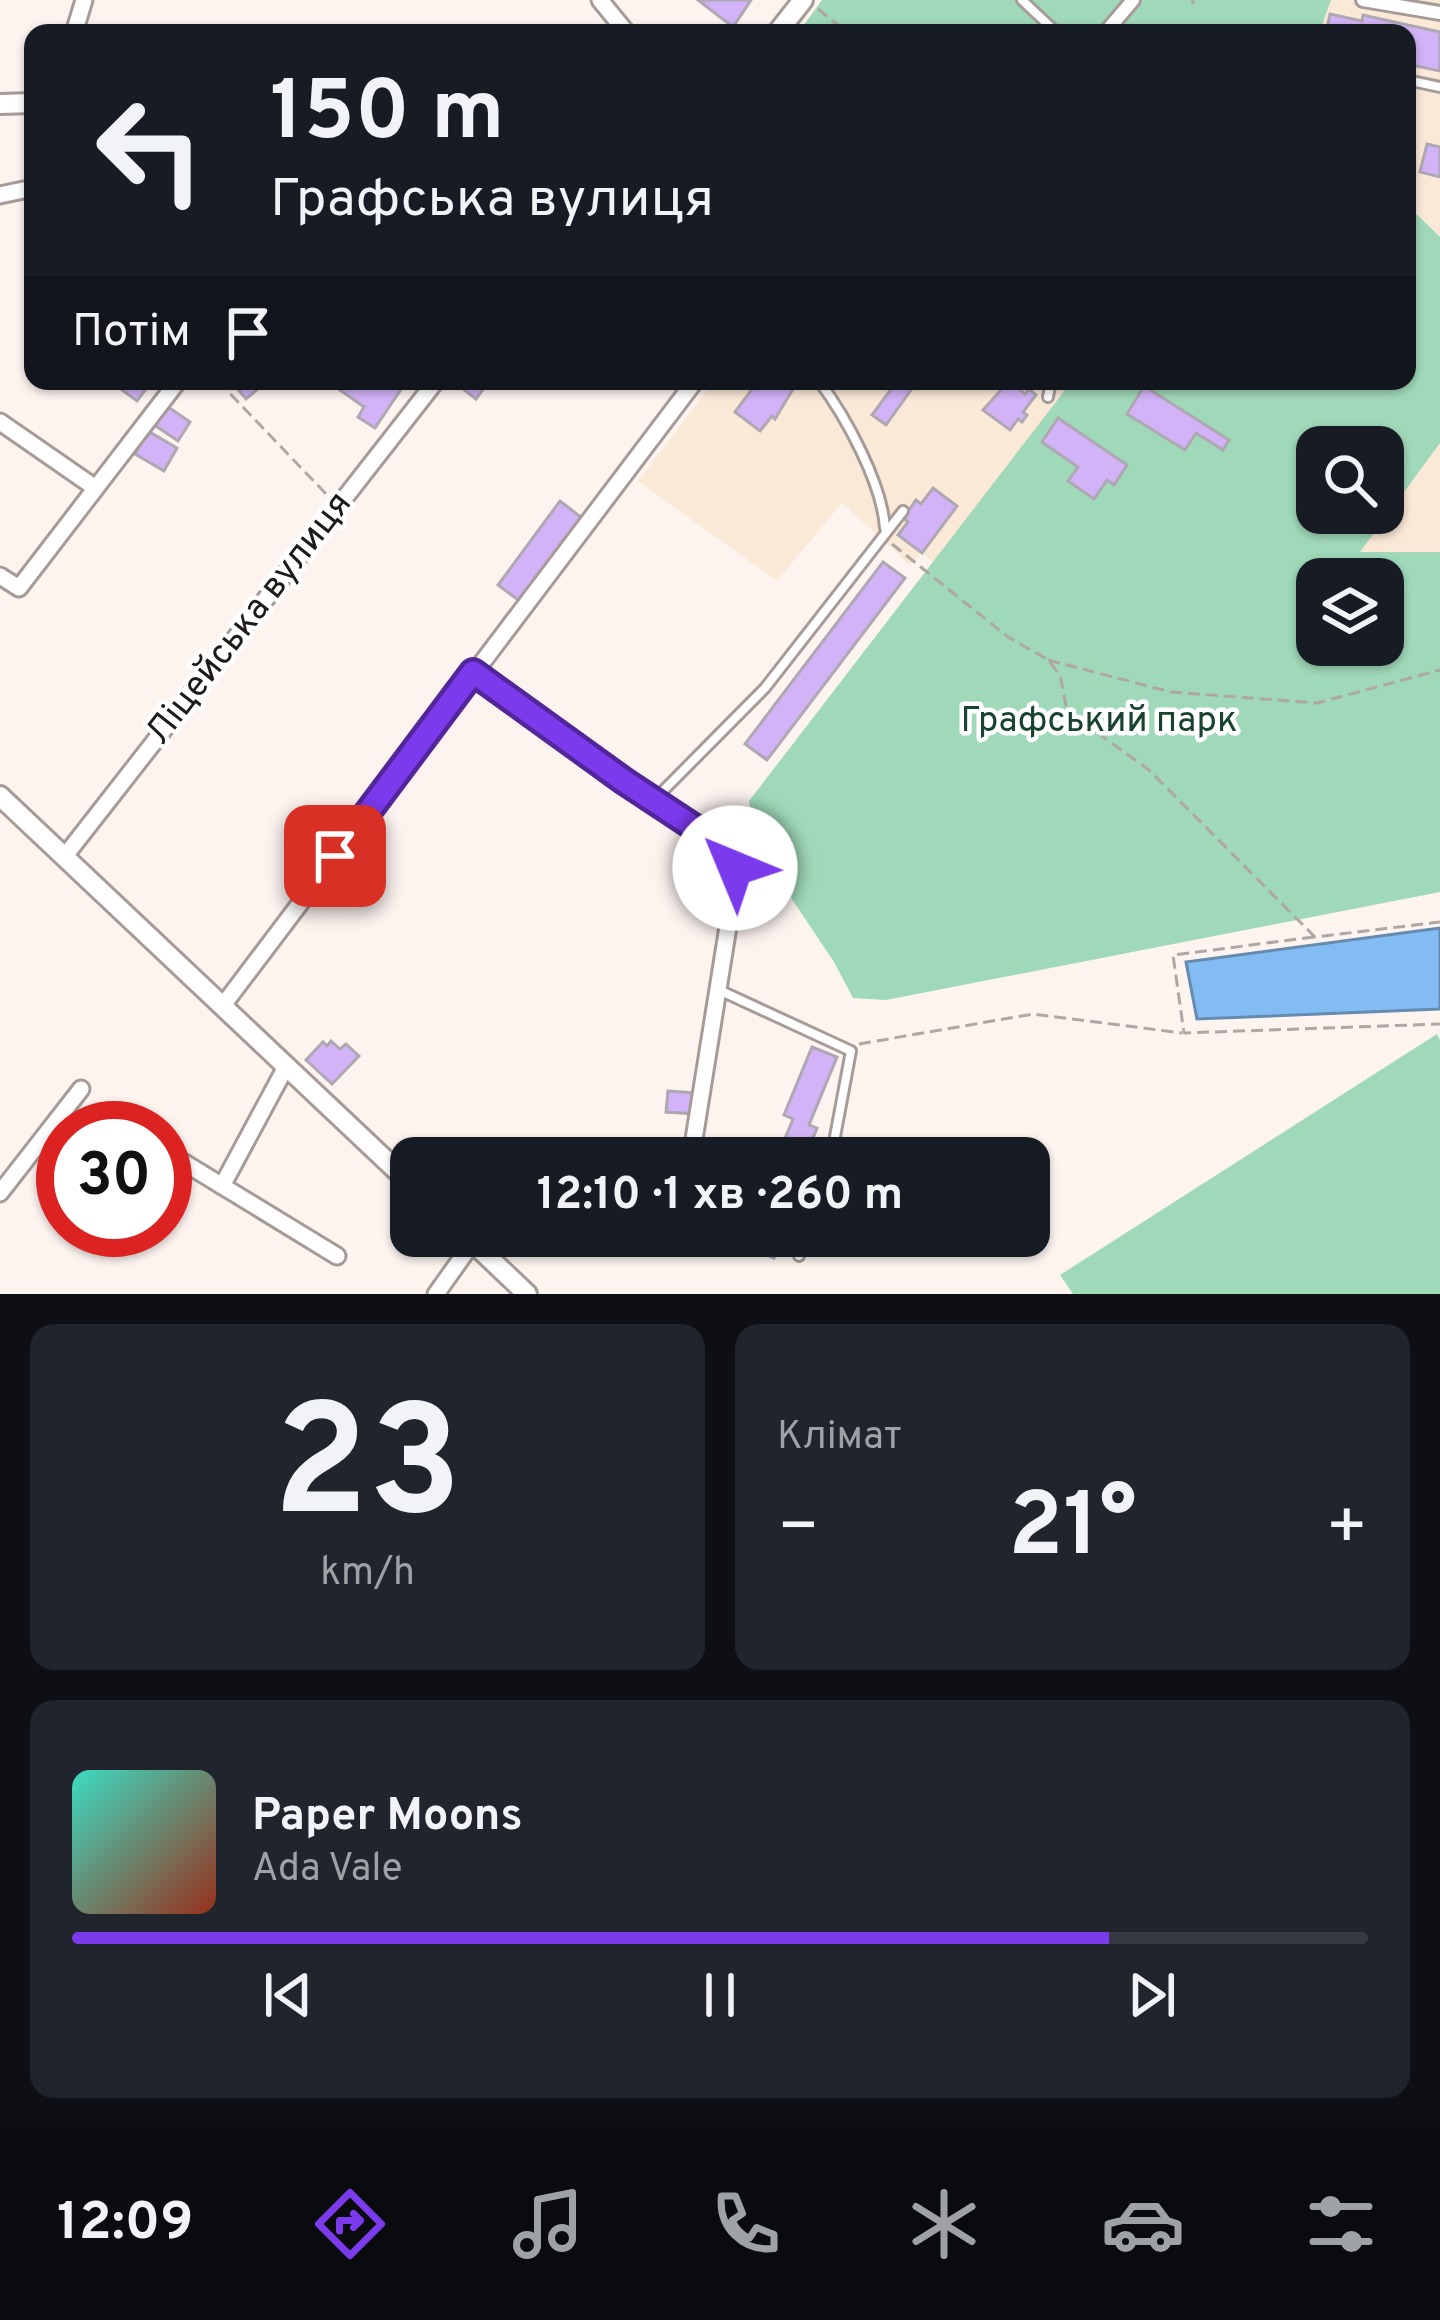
<!DOCTYPE html>
<html lang="uk">
<meta charset="utf-8">
<style>
:root{--surface:#171b24;--page:#20242c;--text:#f1f3f6;--muted:#9ea1a6;--line:#363941;--accent:#7c3aed}
body{margin:0;font-family:Overpass,sans-serif;background:var(--page);color:var(--text);height:100vh;display:flex;flex-direction:column;font-size:45px;white-space:nowrap}
*{box-sizing:border-box;margin:0}
p{font-size:39px;color:var(--muted)}
.icon{flex:none;width:66px;height:66px;fill:none;stroke:currentColor;stroke-width:2;stroke-linecap:round;stroke-linejoin:round}
.map{position:relative;height:1294px;overflow:hidden}
.side{display:flex;flex-direction:column;gap:30px;padding:30px;background:#0d0f14;flex:1}
.side>*{flex:none}
.guide{position:absolute;left:24px;top:24px;width:1392px;height:366px;border-radius:24px;box-shadow:0 3px 9px #0004;background:#171b24;color:var(--text);overflow:hidden}
.fabs{position:absolute;left:1296px;top:426px;display:grid;gap:24px}
.fabs a{display:grid;place-items:center;width:108px;height:108px;border-radius:24px;background:var(--surface);box-shadow:0 3px 9px #0004;font-size:60px}
.speed{position:absolute;left:36px;top:1101px;display:flex;gap:24px;font-size:60px;font-weight:700;text-align:center}
.speed>*{display:grid;place-content:center;width:156px;height:156px;border-radius:50%;background:var(--surface);box-shadow:0 3px 9px #0004;line-height:1}
.speed .limit{border:18px solid #d22;background:#fff;color:#111}
.pin{position:absolute;display:grid;place-items:center;width:102px;height:102px;color:#fff;margin:-51px;border-radius:24px;box-shadow:0 6px 18px #0006}
.me{position:absolute;width:132px;margin:-66px;rotate:315deg;stroke-linejoin:round;filter:drop-shadow(0 0 9px #0008)}
.turn{display:flex;align-items:center;gap:42px;height:252px;padding:0 48px;font-size:54px}
.turn .icon{width:156px;height:156px;stroke-width:2.5}
.turn b{display:block;font-size:84px;line-height:102px}
.then{display:flex;align-items:center;height:114px;padding:0 48px;background:#0003;gap:24px;font-size:45px}
.big{font-size:90px;font-weight:700;line-height:1.1}
.side .widget{flex:1;display:flex;flex-direction:column;justify-content:center;gap:18px;min-width:0;padding:0 42px;border-radius:24px;background:var(--page)}
.side .dial{align-items:center;gap:0}
.dial b{font-size:156px;line-height:1}
.song{display:flex;align-items:center;gap:36px}
.cover{width:144px;height:144px;border-radius:18px;background:linear-gradient(135deg,hsl(170 70% 55%),hsl(10 70% 35%))}
.played{height:12px;border-radius:6px;background:linear-gradient(90deg,var(--accent) 80%,var(--line) 80%)}
.keys{display:flex;justify-content:space-around;direction:ltr}
.heat{display:flex;justify-content:space-between;align-items:center;font-size:66px;direction:ltr}
.side .tiles{flex:1;display:grid;gap:30px;grid-template-columns:1fr 1fr}
.widget:last-child{grid-column:span 2}
.trip{position:absolute;left:390px;top:1137px;width:660px;height:120px;border-radius:24px;background:var(--surface);box-shadow:0 3px 9px #0004;font-weight:700;line-height:120px;text-align:center}
.menu{display:flex;height:192px;justify-content:space-around;align-items:center;background:#090b0e;color:var(--muted)}
.menu .icon{width:84px;height:84px}
.menu .active{color:var(--accent)}
.menu b{font-size:54px;color:var(--text)}
.map>svg:first-child{display:block}
.education{fill:#fbe9d8;fill-rule:evenodd}
.green{fill:#a0d9b9;fill-rule:evenodd}
.water{fill:#83bcf3;stroke:#658bb1;stroke-width:3}
.building{fill:#d3b3f7;stroke:#ada8b2;stroke-width:3}
.lines{fill:none;stroke-linecap:round;stroke-linejoin:round}
.service-casing{stroke:#a69b97;stroke-width:14}
.pedestrian-casing{stroke:#a69b97;stroke-width:18}
.minor-casing{stroke:#a69b97;stroke-width:21}
.tertiary-casing{stroke:#a69b97;stroke-width:24}
.path{stroke:#aea7a3;stroke-width:3;stroke-dasharray:12 6;stroke-linecap:butt}
.service{stroke:#fff;stroke-width:8}
.pedestrian{stroke:#fff;stroke-width:12}
.minor{stroke:#fff;stroke-width:15}
.tertiary{stroke:#fff;stroke-width:18}
.route-casing{stroke:#51269a;stroke-width:30}
.route{stroke:#7c3aed;stroke-width:21}
.labels{text-anchor:middle;dominant-baseline:central;stroke-width:9;stroke-linejoin:round;paint-order:stroke}
.street-label{font-size:36px;fill:#1e1a18;stroke:#fff}
.park-label{font-size:36px;fill:#18432e;stroke:#fff}
</style>
<div class="map">
<svg width="1440" height="1294" viewBox="0 0 1440 1294">
<rect width="100%" height="100%" fill="#fdf4f0"/>
<path class="education" d="M1002,0H1440V673L1383,645V579L966,590L922,553L909,564L842,503L777,581L638,481L714,381H1407V33H984ZM1317,447H1383V513H1317Z"/>
<g class="green">
<polygon points="822,0 1331,0 1319,33 798,33"/>
<path d="M1407,205L1440,237V443L1360,552H1440V892L886,1000L853,998L834,962L757,847L749,801L1072,381H1407ZM1317,447H1383V513H1317ZM1317,579H1383V645H1317Z"/>
<polygon points="1437,1034 1440,1040 1440,1294 1073,1294 1060,1275"/>
</g>
<polygon class="water" points="1440,928 1440,1009 1197,1019 1186,962"/>
<g class="building">
<polygon points="698,0 751,0 733,27"/>
<polygon points="1330,14 1362,21 1363,15 1440,32 1440,71 1407,64 1407,33 1326,33"/>
<polygon points="1427,144 1440,147 1440,177 1420,172"/>
<polygon points="122,381 152,381 137,401 118,387"/>
<polygon points="231,381 263,381 265,383 246,399"/>
<polygon points="340,381 370,384 406,382 375,428 358,417 364,407 336,387"/>
<polygon points="453,381 489,381 476,399"/>
<polygon points="758,381 796,384 775,419 772,416 760,431 735,412"/>
<polygon points="897,381 911,390 886,425 872,415"/>
<polygon points="1009,381 1025,394 1029,389 1036,395 1023,412 1027,415 1022,422 1018,419 1010,430 983,410"/>
<polygon points="1144,386 1229,440 1223,450 1196,433 1185,450 1127,414"/>
<polygon points="165,405 190,422 178,441 153,424"/>
<polygon points="1058,418 1127,465 1114,485 1107,480 1094,499 1068,481 1078,467 1042,442"/>
<polygon points="148,431 177,448 164,471 135,454"/>
<polygon points="933,488 957,506 922,553 898,535 908,522 903,518 916,500 921,504"/>
<polygon points="560,501 582,518 521,602 498,585"/>
<polygon points="883,562 905,578 767,760 745,744"/>
<polygon points="331,1041 340,1049 346,1044 359,1056 332,1084 306,1060 323,1042 327,1046"/>
<polygon points="812,1047 837,1057 809,1125 817,1128 805,1158 777,1158 793,1119 784,1115"/>
<polygon points="668,1091 695,1093 694,1114 666,1112"/>
<polygon points="757,1236 783,1236 774,1258 752,1249"/>
</g>
<g class="lines">
<g class="service-casing">
<g id="service">
<polyline points="1022,0 1057,33"/>
<polyline points="1407,80 1440,87"/>
<path d="M819,381C846,417 882,483 885,528"/>
<polyline points="1048,397 1051,381"/>
<polyline points="654,800 765,688 903,511"/>
<polyline points="719,990 851,1051 831,1158"/>
<polyline points="799,1256 806,1236"/>
</g>
</g>
<g class="pedestrian-casing">
<g id="pedestrian">
<polyline points="1363,0 1440,13"/>
<polyline points="1105,33 1133,0"/>
</g>
</g>
<g class="minor-casing">
<g id="minor">
<polyline points="600,0 627,33"/>
<polyline points="74,33 84,0"/>
<polyline points="0,195 33,188"/>
<polyline points="0,422 94,487"/>
<polyline points="0,576 19,588 178,381"/>
<polyline points="473,672 653,801 724,847 735,868 735,883 691,1158"/>
<polyline points="65,856 436,381"/>
<polyline points="224,1004 695,381"/>
<polyline points="119,1122 128,1128"/>
<polyline points="165,1151 337,1256"/>
<polyline points="222,1186 287,1065"/>
<polyline points="0,1193 81,1089"/>
<polyline points="436,1294 473,1242"/>
</g>
</g>
<g class="tertiary-casing">
<g id="tertiary">
<polyline points="777,33 803,0"/>
<polyline points="0,104 33,103"/>
<polyline points="0,796 411,1184"/>
<polyline points="466,1236 527,1294"/>
</g>
</g>
<g class="path">
<polyline points="1192,0 1194,4"/>
<polyline points="818,9 848,33"/>
<polyline points="218,381 329,497"/>
<polyline points="892,544 1008,637 1047,659 1060,675 1067,711 1149,770 1315,937 1440,922"/>
<polyline points="1048,660 1171,692 1317,703 1440,670"/>
<polyline points="1314,937 1173,955 1184,1033 1440,1024"/>
<polyline points="859,1044 1033,1014 1182,1033"/>
<polyline points="89,1108 106,1118"/>
</g>
<use href="#service" class="service"/>
<use href="#pedestrian" class="pedestrian"/>
<use href="#minor" class="minor"/>
<use href="#tertiary" class="tertiary"/>
</g>
<g class="lines">
<g class="route-casing">
<polyline id="route" points="335,856 473,672 624,781 724,847 735,868"/>
</g>
<use href="#route" class="route"/>
</g>
<g class="labels">
<g class="street-label">
<text transform="translate(250 619) rotate(-52)">Ліцейська вулиця</text>
</g>
<g class="park-label">
<text x="1099" y="722">Графський парк</text>
</g>
</g>
</svg>
<div class="fabs">
<a><svg class="icon" aria-label="search" viewBox="0 0 24 24"><circle cx="10" cy="10" r="6"/><path d="M15 15l6 6"/></svg></a>
<a><svg class="icon" aria-label="layers" viewBox="0 0 24 24"><path d="M12 4l9 5-9 5-9-5zM3 14l9 5 9-5"/></svg></a>
</div>
<div class="speed"><div class="limit">30</div></div>
<div class="pin" style="left:335px;top:856px;background:#d93025"><svg class="icon" aria-label="arrive" viewBox="0 0 24 24"><path d="M6 21V4h12l-3 4 3 4H6"/></svg></div>
<svg class="me" style="left:735px;top:868px" viewBox="-20 -20 40 40"><circle r="19" fill="#fff"/><path d="M0-13L10 11 0 6-10 11z" fill="#7c3aed"/></svg>
<div class="trip">12:10 · 1 хв · 260 m</div>
<div class="guide">
<div class="turn"><svg class="icon" aria-label="left" viewBox="0 0 24 24"><path d="M17 20v-9H6M10 6l-5 5 5 5"/></svg><div><b>150 m</b>Графська вулиця</div></div>
<div class="then">Потім<svg class="icon" aria-label="arrive" viewBox="0 0 24 24"><path d="M6 21V4h12l-3 4 3 4H6"/></svg></div>
</div>
</div>
<section class="side">
<div class="tiles">
<div class="widget dial"><b>23</b><p>km/h</p></div>
<div class="widget"><p>Клімат</p>
<div class="heat"><a>−</a><b class="big">21°</b><a>+</a></div>
</div>
<div class="widget">
<div class="song"><i class="cover"></i><div><b>Paper Moons</b><p>Ada Vale</p></div></div>
<div class="played"></div>
<div class="keys"><svg class="icon" aria-label="previous" viewBox="0 0 24 24"><path d="M18 5L8 12l10 7zM5 5v14"/></svg><svg class="icon" aria-label="pause" viewBox="0 0 24 24"><path d="M8 5v14M16 5v14"/></svg><svg class="icon" aria-label="next" viewBox="0 0 24 24"><path d="M6 5l10 7-10 7zM19 5v14"/></svg></div>
</div>
</div>
</section>
<nav class="menu">
<b>12:09</b>
<svg class="icon active" aria-label="directions" viewBox="0 0 24 24"><path d="M12 3l9 9-9 9-9-9zM9 14v-3h6M13 9l2 2-2 2"/></svg>
<svg class="icon" aria-label="music" viewBox="0 0 24 24"><path d="M9 18V5l10-2v13"/><circle cx="6" cy="18" r="3"/><circle cx="16" cy="16" r="3"/></svg>
<svg class="icon" aria-label="phone" viewBox="0 0 24 24"><path d="M5 4h4l2 5-3 2q2 4 5 5l2-3 5 2v4C11 20 4 13 5 4z"/></svg>
<svg class="icon" aria-label="climate" viewBox="0 0 24 24"><path d="M12 3v18M4 7l16 10M4 17L20 7"/></svg>
<svg class="icon" aria-label="car" viewBox="0 0 24 24"><path d="M5 17H2v-5l4-1 3-4h7l3 4 3 1v5h-3M9 17h6M6 11h13"/><circle cx="7" cy="17" r="2"/><circle cx="17" cy="17" r="2"/></svg>
<svg class="icon" aria-label="filters" viewBox="0 0 24 24"><path d="M4 7h16M4 17h16"/><circle cx="9" cy="7" r="2"/><circle cx="15" cy="17" r="2"/></svg>
</nav>
